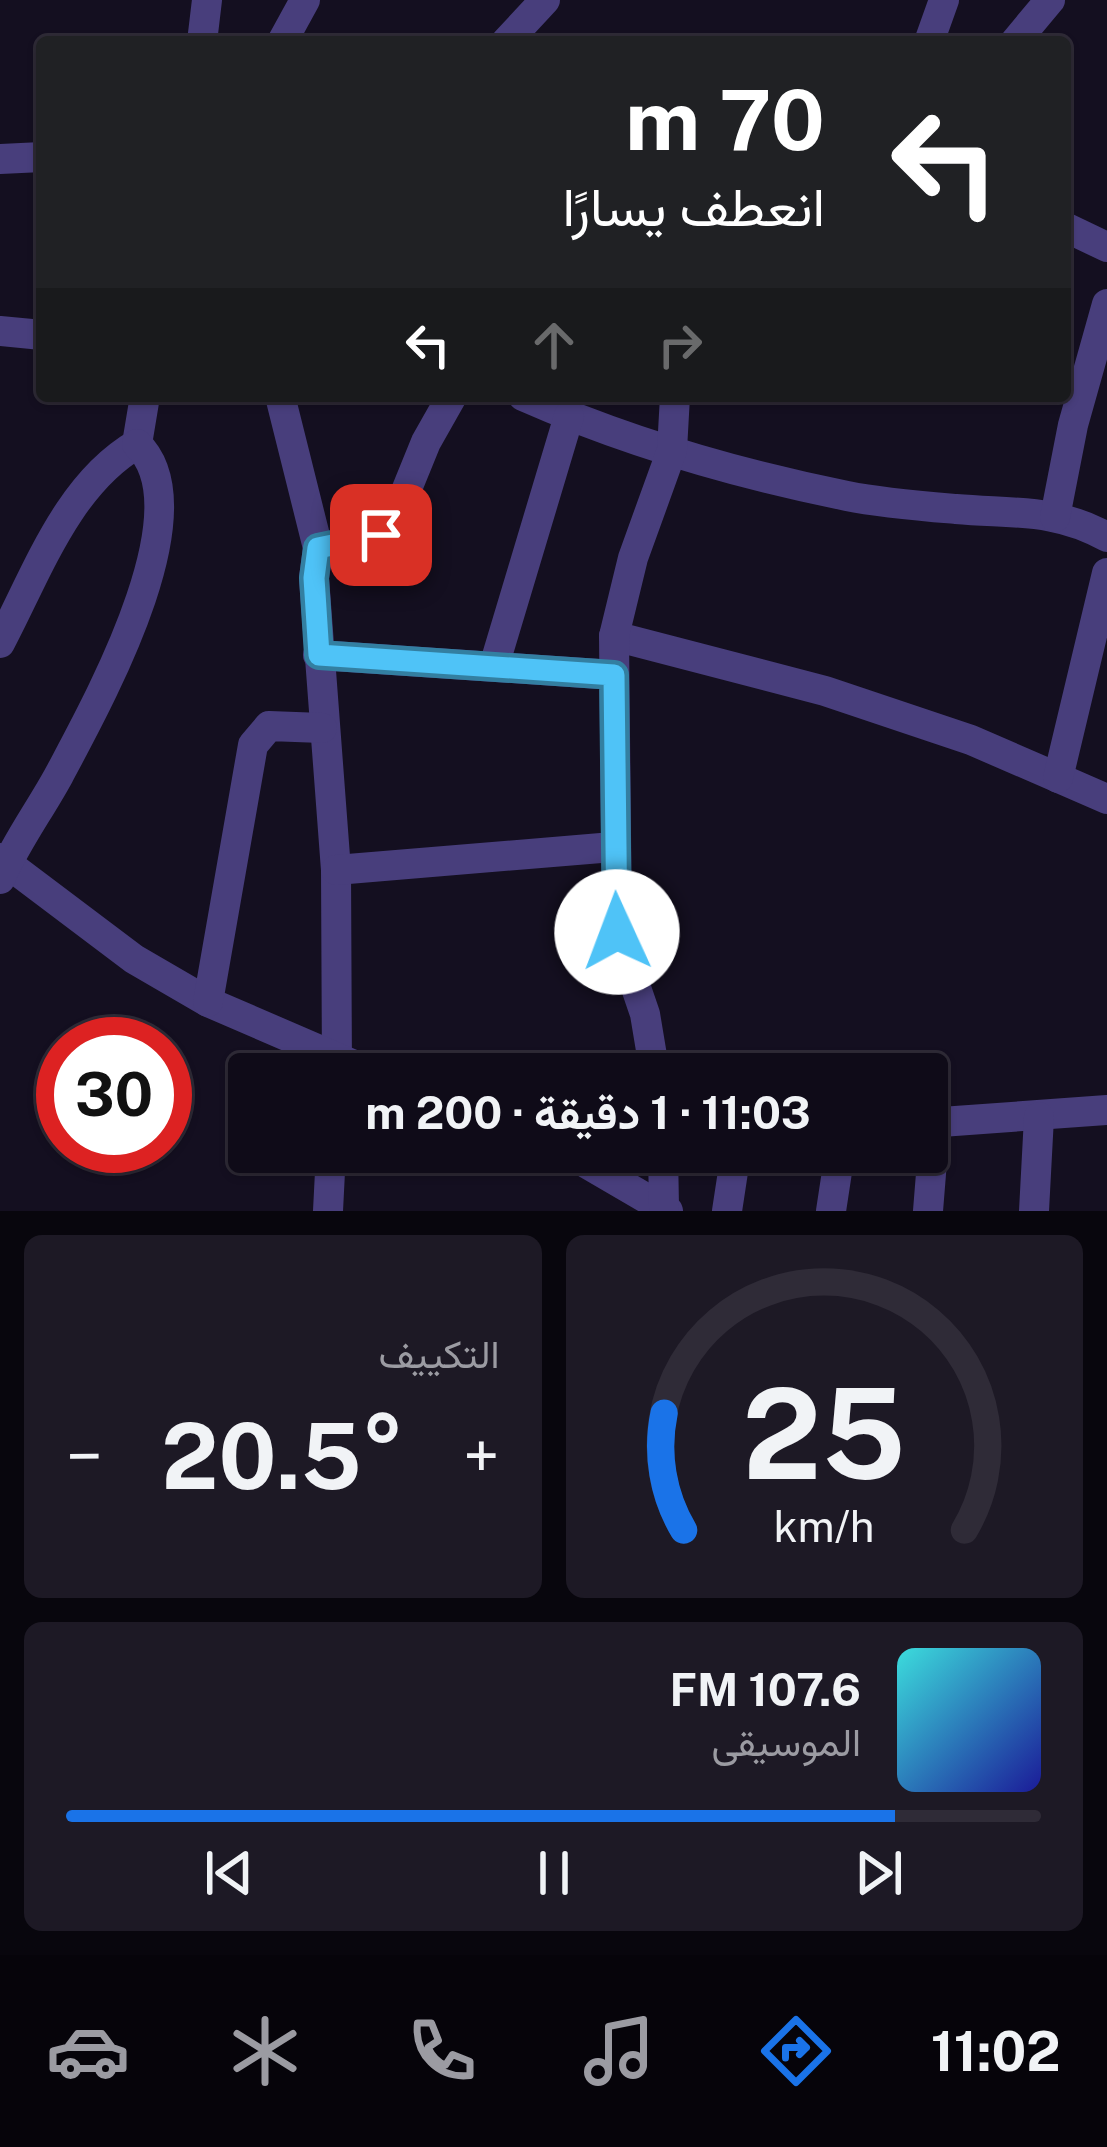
<!DOCTYPE html>
<html lang="ar">
<meta charset="utf-8">
<style>
:root{--surface:#0f0b18;--page:#1d1925;--text:#f1f3f6;--muted:#9b9ba2;--line:#2f2b37;--accent:#1a73e8}
body{margin:0;font-family:"Public Sans",Vazirmatn,sans-serif;background:var(--page);color:var(--text);direction:rtl;height:100vh;display:flex;flex-direction:column;font-size:45px;white-space:nowrap}
*{box-sizing:border-box;margin:0}
p{font-size:39px;color:var(--muted)}
.icon{flex:none;width:66px;height:66px;fill:none;stroke:currentColor;stroke-width:2;stroke-linecap:round;stroke-linejoin:round}
.map{position:relative;height:1211px;overflow:hidden;direction:ltr}
.details{display:flex;flex-direction:column;gap:24px;padding:24px;background:#08060d;flex:1}
.details>*{flex:none}
.guide{position:absolute;left:36px;top:36px;width:1035px;height:366px;border-radius:12px;box-shadow:0 3px 9px #0004,0 0 0 3px var(--line);direction:rtl;background:#202124;color:#fff;overflow:hidden}
.speed{position:absolute;left:36px;top:1017px;display:flex;gap:24px;font-size:60px;font-weight:700;text-align:center}
.speed>*{display:grid;place-content:center;width:156px;height:156px;border-radius:50%;background:var(--surface);box-shadow:0 3px 9px #0004,0 0 0 3px var(--line);line-height:1}
.speed .limit{border:18px solid #d22;background:#fff;color:#111}
.pin{position:absolute;display:grid;place-items:center;width:102px;height:102px;color:#fff;margin:-51px;border-radius:24px;box-shadow:0 6px 18px #0006}
.me{position:absolute;width:132px;margin:-66px;rotate:358deg;stroke-linejoin:round;filter:drop-shadow(0 0 9px #0008)}
.turn{display:flex;align-items:center;gap:42px;height:252px;padding:0 48px;font-size:54px}
.turn .icon{width:156px;height:156px;stroke-width:2.5}
.turn b{display:block;font-size:84px;line-height:102px}
.lanes{display:flex;align-items:center;height:114px;padding:0 48px;background:#0003;justify-content:center;gap:60px;direction:ltr}
.lanes .off{opacity:.35}
.big{font-size:90px;font-weight:700;line-height:1.1}
.details .tile{flex:1;display:flex;flex-direction:column;justify-content:center;gap:18px;min-width:0;padding:0 42px;border-radius:18px;background:var(--page)}
.details .dial{align-items:center;gap:0}
.dial svg{height:312px;overflow:visible;fill:none;stroke:var(--line);stroke-width:7;stroke-linecap:round;text-anchor:middle}
.dial text{fill:var(--text);stroke:none}
.song{display:flex;align-items:center;gap:36px}
.cover{width:144px;height:144px;border-radius:18px;background:linear-gradient(135deg,hsl(180 70% 55%),hsl(240 70% 35%))}
.played{height:12px;border-radius:6px;background:linear-gradient(90deg,var(--accent) 85%,var(--line) 85%)}
.keys{display:flex;justify-content:space-around;direction:ltr}
.heat{display:flex;justify-content:space-between;align-items:center;font-size:66px;direction:ltr}
.details .tiles{flex:1;display:grid;gap:24px;grid-template-columns:1fr 1fr}
.tile:last-child{grid-column:span 2}
.trip{position:absolute;left:228px;top:1053px;width:720px;height:120px;border-radius:12px;background:var(--surface);box-shadow:0 3px 9px #0004,0 0 0 3px var(--line);font-weight:700;line-height:120px;text-align:center;direction:rtl}
.tab-bar{display:flex;height:192px;justify-content:space-around;align-items:center;background:#06040a;color:var(--muted)}
.tab-bar .icon{width:84px;height:84px}
.tab-bar .active{color:var(--accent)}
.tab-bar b{font-size:54px;color:var(--text)}
.map>svg:first-child{display:block}
.lines{fill:none;stroke-linecap:round;stroke-linejoin:round}
.minor{stroke:#483e7c;stroke-width:30}
.route-casing{stroke:#337fa1;stroke-width:30}
.route{stroke:#4fc3f7;stroke-width:21}
</style>
<div class="map">
<svg width="1107" height="1211" viewBox="0 0 1107 1211">
<rect width="100%" height="100%" fill="#140f20"/>
<g class="lines">
<g class="minor">
<polyline points="202,42 207,0"/>
<polyline points="282,42 305,0"/>
<polyline points="506,42 545,0"/>
<polyline points="929,42 944,0"/>
<polyline points="1015,42 1050,0"/>
<polyline points="0,159 42,157"/>
<polyline points="1065,227 1107,247"/>
<polyline points="0,331 42,335"/>
<polyline points="280,396 318,548 314,578 336,870 337,1074"/>
<path d="M523,396C625,441 738,474 847,496C882,503 920,506 956,509C1013,514 1055,508 1107,537"/>
<polyline points="137,444 145,396"/>
<polyline points="1055,517 1073,425 1107,304"/>
<polyline points="318,548 368,541 391,528 426,442 452,396"/>
<polyline points="614,636 825,691 971,740 1107,799"/>
<path d="M0,643C37,573 67,485 137,444"/>
<polyline points="318,655 614,675"/>
<polyline points="494,666 569,416"/>
<polyline points="1058,778 1107,573"/>
<polyline points="0,858 134,959 208,1002 375,1074"/>
<polyline points="336,870 613,847"/>
<path d="M0,879C16,842 40,810 59,775C95,707 206,510 137,444"/>
<polyline points="208,1002 253,745 269,726 322,728"/>
<polyline points="655,1074 645,1014 617,932 614,636 633,558 672,450 675,396"/>
<polyline points="927,1123 1107,1110"/>
<polyline points="567,1152 668,1211"/>
<polyline points="663,1152 664,1207"/>
<polyline points="328,1211 331,1152"/>
<polyline points="727,1211 736,1152"/>
<polyline points="831,1211 840,1152"/>
<polyline points="928,1211 935,1124"/>
<polyline points="1034,1211 1039,1117"/>
</g>
</g>
<g class="lines">
<g class="route-casing">
<polyline id="route" points="381,535 318,548 314,578 319,655 614,675 617,932"/>
</g>
<use href="#route" class="route"/>
</g>
</svg>
<div class="speed"><div class="limit">30</div></div>
<div class="pin" style="left:381px;top:535px;background:#d93025"><svg class="icon" aria-label="arrive" viewBox="0 0 24 24"><path d="M6 21V4h12l-3 4 3 4H6"/></svg></div>
<svg class="me" style="left:617px;top:932px" viewBox="-20 -20 40 40"><circle r="19" fill="#fff"/><path d="M0-13L10 11 0 6-10 11z" fill="#4fc3f7"/></svg>
<div class="trip">11:03 · 1 دقيقة · 200 m</div>
<div class="guide">
<div class="turn"><svg class="icon" aria-label="left" viewBox="0 0 24 24"><path d="M17 20v-9H6M10 6l-5 5 5 5"/></svg><div><b>70 m</b>انعطف يسارًا</div></div>
<div class="lanes"><svg class="icon" aria-label="left" viewBox="0 0 24 24"><path d="M17 20v-9H6M10 6l-5 5 5 5"/></svg><svg class="icon off" aria-label="ahead" viewBox="0 0 24 24"><path d="M12 20V5M6 11l6-6 6 6"/></svg><svg class="icon off" aria-label="right" viewBox="0 0 24 24"><path d="M7 20v-9h11M14 6l5 5-5 5"/></svg></div>
</div>
</div>
<section class="details">
<div class="tiles">
<div class="tile dial"><svg viewBox="0 0 100 80">
<path d="M14 69A42 42 0 1 1 86 69"/>
<path d="M14 69A42 42 0 0 1 9 39" stroke="#1a73e8"/>
<text x="50" y="56" font-size="32" font-weight="700">25</text>
<text x="50" y="72" font-size="11">km/h</text>
</svg></div>
<div class="tile"><p>التكييف</p>
<div class="heat"><a>−</a><b class="big">20.5°</b><a>+</a></div>
</div>
<div class="tile">
<div class="song"><i class="cover"></i><div><b>107.6 FM</b><p>الموسيقى</p></div></div>
<div class="played"></div>
<div class="keys"><svg class="icon" aria-label="previous" viewBox="0 0 24 24"><path d="M18 5L8 12l10 7zM5 5v14"/></svg><svg class="icon" aria-label="pause" viewBox="0 0 24 24"><path d="M8 5v14M16 5v14"/></svg><svg class="icon" aria-label="next" viewBox="0 0 24 24"><path d="M6 5l10 7-10 7zM19 5v14"/></svg></div>
</div>
</div>
</section>
<nav class="tab-bar">
<b>11:02</b>
<svg class="icon active" aria-label="directions" viewBox="0 0 24 24"><path d="M12 3l9 9-9 9-9-9zM9 14v-3h6M13 9l2 2-2 2"/></svg>
<svg class="icon" aria-label="music" viewBox="0 0 24 24"><path d="M9 18V5l10-2v13"/><circle cx="6" cy="18" r="3"/><circle cx="16" cy="16" r="3"/></svg>
<svg class="icon" aria-label="phone" viewBox="0 0 24 24"><path d="M5 4h4l2 5-3 2q2 4 5 5l2-3 5 2v4C11 20 4 13 5 4z"/></svg>
<svg class="icon" aria-label="climate" viewBox="0 0 24 24"><path d="M12 3v18M4 7l16 10M4 17L20 7"/></svg>
<svg class="icon" aria-label="car" viewBox="0 0 24 24"><path d="M5 17H2v-5l4-1 3-4h7l3 4 3 1v5h-3M9 17h6M6 11h13"/><circle cx="7" cy="17" r="2"/><circle cx="17" cy="17" r="2"/></svg>
</nav>
